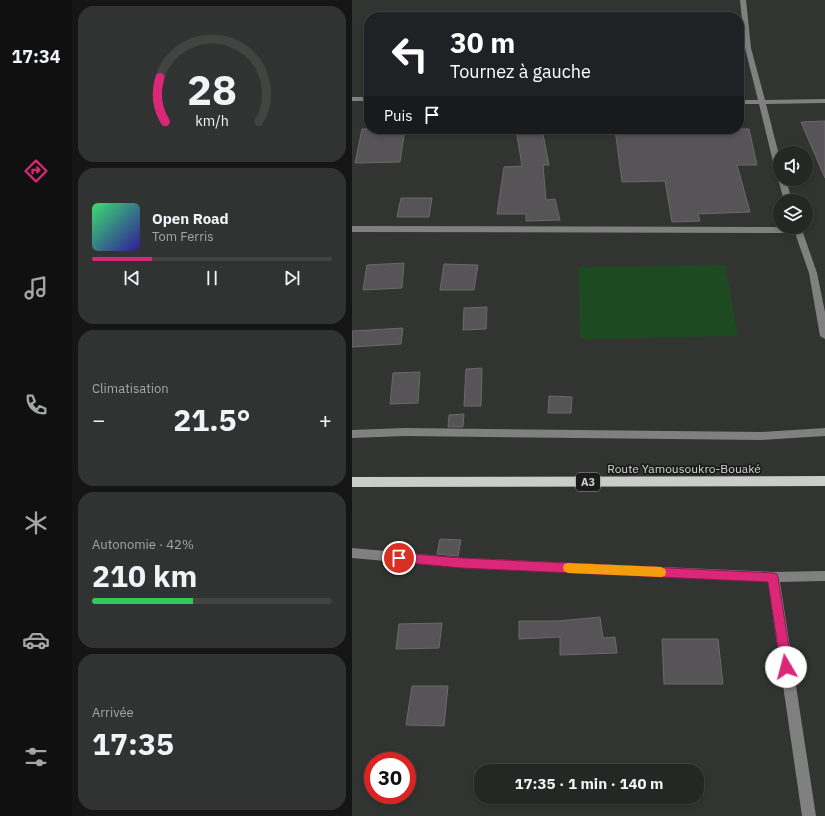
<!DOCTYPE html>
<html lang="fr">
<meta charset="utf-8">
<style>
:root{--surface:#252725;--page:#313332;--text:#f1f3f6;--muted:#a3a5a7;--line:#424442;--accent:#db2777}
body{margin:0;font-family:"IBM Plex Sans",sans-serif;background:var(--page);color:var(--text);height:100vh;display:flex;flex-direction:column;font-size:15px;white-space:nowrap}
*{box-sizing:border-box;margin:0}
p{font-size:13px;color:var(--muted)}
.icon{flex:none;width:22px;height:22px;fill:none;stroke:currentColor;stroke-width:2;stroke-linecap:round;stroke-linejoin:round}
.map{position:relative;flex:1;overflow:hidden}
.panel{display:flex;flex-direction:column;gap:6px;padding:6px;background:#141514;width:280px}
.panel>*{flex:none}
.hud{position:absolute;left:12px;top:12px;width:380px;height:122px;border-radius:16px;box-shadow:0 2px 6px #0003,0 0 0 1px var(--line);background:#202124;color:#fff;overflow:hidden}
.buttons{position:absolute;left:421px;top:146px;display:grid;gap:8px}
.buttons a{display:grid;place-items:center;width:40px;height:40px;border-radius:50%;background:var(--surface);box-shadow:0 2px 6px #0003,0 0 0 1px var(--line);font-size:20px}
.speed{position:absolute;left:12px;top:752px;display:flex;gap:8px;font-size:20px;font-weight:700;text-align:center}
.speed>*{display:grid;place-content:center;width:52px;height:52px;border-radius:50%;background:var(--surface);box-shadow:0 2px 6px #0003,0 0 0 1px var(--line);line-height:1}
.speed .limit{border:6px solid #d22;background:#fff;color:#111}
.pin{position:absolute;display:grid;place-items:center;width:34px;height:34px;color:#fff;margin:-17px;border:2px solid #fff;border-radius:50%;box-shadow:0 1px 4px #0007}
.me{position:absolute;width:44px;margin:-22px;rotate:352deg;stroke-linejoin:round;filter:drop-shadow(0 0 3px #0008)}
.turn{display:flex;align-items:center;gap:14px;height:84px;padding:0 20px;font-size:18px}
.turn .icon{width:52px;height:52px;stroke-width:2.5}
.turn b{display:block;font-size:28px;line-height:34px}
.then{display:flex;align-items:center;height:38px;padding:0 20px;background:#0003;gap:8px;font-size:15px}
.big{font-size:30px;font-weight:700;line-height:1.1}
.panel .widget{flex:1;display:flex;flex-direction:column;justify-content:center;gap:6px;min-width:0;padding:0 14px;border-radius:16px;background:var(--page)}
.panel .dial{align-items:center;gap:0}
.dial svg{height:104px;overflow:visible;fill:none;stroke:var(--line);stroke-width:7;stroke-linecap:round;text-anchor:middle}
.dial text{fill:var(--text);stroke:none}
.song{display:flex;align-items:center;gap:12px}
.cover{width:48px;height:48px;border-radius:6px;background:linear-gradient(135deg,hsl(140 70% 55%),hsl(250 70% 35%))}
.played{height:4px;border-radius:2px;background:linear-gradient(90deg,var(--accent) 25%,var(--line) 25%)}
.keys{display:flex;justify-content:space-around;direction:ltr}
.heat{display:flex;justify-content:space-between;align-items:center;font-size:22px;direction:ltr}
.charge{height:6px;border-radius:3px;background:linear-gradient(90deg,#34c759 42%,var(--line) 0)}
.trip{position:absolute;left:122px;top:764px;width:230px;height:40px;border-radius:16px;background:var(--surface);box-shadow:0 2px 6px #0003,0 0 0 1px var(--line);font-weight:700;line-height:40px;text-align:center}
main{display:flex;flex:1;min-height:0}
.menu{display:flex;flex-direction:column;width:72px;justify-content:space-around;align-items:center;background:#0f100f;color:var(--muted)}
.menu .icon{width:28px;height:28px}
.menu .active{color:var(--accent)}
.menu b{font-size:18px;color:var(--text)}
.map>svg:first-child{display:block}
.green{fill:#1e4a21}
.building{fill:#575457;stroke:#6c686b}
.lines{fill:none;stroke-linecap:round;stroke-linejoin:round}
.minor{fill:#7f807f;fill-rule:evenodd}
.major{fill:#cbcdcb;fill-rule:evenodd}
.route{fill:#db2777;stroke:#8e194d}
.slow{fill:#f59e0b}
.labels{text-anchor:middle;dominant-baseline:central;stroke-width:3.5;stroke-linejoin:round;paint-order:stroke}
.shield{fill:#1a1b1a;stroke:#9a9c9a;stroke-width:1}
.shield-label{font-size:11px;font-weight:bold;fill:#d1d3d1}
.street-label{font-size:12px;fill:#d1d3d1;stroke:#1a1b1a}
</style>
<main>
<nav class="menu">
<b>17:34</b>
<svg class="icon active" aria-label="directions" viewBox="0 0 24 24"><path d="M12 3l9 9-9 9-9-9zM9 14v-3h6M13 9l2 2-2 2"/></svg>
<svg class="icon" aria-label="music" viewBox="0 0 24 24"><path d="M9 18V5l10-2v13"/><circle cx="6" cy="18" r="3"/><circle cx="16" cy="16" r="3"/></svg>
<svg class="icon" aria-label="phone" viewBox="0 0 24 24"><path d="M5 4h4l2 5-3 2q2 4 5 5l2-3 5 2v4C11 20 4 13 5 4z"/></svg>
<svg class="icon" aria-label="climate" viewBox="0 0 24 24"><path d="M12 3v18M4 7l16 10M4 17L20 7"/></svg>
<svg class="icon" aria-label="car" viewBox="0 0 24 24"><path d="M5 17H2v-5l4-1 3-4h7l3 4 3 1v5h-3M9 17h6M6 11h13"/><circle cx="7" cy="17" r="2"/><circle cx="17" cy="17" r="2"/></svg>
<svg class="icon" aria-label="filters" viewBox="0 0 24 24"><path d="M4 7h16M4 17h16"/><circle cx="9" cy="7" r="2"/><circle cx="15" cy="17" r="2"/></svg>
</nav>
<section class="panel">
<div class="widget dial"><svg viewBox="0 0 100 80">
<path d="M14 69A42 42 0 1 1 86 69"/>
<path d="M14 69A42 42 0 0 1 10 35" stroke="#db2777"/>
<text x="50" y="56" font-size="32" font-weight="700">28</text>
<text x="50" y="72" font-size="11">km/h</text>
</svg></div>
<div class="widget">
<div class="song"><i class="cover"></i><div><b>Open Road</b><p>Tom Ferris</p></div></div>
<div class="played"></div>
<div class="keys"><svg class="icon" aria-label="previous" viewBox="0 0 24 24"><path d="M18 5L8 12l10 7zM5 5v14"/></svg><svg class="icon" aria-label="pause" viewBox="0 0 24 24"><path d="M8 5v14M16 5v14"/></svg><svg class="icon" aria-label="next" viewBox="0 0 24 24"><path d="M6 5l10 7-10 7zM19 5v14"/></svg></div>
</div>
<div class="widget"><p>Climatisation</p>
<div class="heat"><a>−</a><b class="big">21.5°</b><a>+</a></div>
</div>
<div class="widget"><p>Autonomie · 42%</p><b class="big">210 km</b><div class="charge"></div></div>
<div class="widget"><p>Arrivée</p><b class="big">17:35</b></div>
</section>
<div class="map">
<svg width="473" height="816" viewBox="0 0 473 816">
<rect width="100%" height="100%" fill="#313431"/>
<polygon class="green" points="373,265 386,336 228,339 226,267"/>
<g class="building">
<polygon points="473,121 473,178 449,122"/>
<polygon points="10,129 53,129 48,162 3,163"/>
<polygon points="164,129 190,129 197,165 191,165 194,200 203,199 208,220 174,221 174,214 145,214 152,167 170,166"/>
<polygon points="263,129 397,129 405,165 385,165 398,212 346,214 348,221 320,222 313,181 270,182"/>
<polygon points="49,198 80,198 77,217 45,217"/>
<polygon points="52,263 50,288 11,290 15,265"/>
<polygon points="92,264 126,265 122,290 88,290"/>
<polygon points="135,307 134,329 111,330 112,308"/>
<polygon points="51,328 49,344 0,347 0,331"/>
<polygon points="130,368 129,406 112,406 114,369"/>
<polygon points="68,372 66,403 38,404 41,373"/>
<polygon points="197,396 220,397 219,413 196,413"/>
<polygon points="112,414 111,427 96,427 97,415"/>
<polygon points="88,539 109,540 106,556 85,554"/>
<polygon points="248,617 251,638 263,637 265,653 208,655 208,637 167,639 167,621 206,621"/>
<polygon points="90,623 87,648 44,649 47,624"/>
<polygon points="310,639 366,639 371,684 312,684"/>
<polygon points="60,686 96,686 92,726 54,725"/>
</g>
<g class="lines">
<g class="minor">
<polygon points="388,0 394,0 399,48 413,100 473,99 473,103 414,104 428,159 428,176 424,174 407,104 387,104 387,100 406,100 393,48"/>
<rect x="0" y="97" width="17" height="4"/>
<polygon points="428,177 428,179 434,179 440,201 432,201 426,179"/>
<polygon points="0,226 449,227 465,273 473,312 473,339 468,336 457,273 443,233 0,232"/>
<polygon points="53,428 410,432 473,428 473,436 410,440 53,436 0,438 0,430"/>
<polygon points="0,548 111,558 421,572 473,571 473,581 428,582 464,816 450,816 416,582 111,568 0,558"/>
</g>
<polygon class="major" points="473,476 473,486 0,487 0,477"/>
</g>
<polygon class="route" points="47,553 110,558 421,573 425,574 426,577 440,667 438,671 434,673 430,671 429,667 416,582 110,568 47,562 44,561 42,558 44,554"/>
<polygon class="slow" points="216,563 309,567 313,569 314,572 313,576 309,577 216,573 212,571 211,568 212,564"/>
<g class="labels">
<rect class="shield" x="224" y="473" width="24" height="18" rx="3"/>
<g class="shield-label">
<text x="236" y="482">A3</text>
</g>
<g class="street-label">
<text x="332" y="468">Route Yamousoukro-Bouaké</text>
</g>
</g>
</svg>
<div class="buttons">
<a><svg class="icon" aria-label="sound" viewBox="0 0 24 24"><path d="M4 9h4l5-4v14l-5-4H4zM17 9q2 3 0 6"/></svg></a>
<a><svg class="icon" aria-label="layers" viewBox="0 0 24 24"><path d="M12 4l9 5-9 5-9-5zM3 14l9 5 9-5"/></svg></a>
</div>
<div class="speed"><div class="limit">30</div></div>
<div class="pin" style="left:47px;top:558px;background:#d93025"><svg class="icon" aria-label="arrive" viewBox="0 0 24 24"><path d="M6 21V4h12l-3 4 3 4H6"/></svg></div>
<svg class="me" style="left:434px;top:667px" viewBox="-20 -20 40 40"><circle r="19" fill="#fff"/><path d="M0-13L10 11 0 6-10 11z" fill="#db2777"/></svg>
<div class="trip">17:35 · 1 min · 140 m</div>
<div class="hud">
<div class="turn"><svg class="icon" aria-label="left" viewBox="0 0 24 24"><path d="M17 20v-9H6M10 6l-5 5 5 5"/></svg><div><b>30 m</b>Tournez à gauche</div></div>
<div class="then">Puis<svg class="icon" aria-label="arrive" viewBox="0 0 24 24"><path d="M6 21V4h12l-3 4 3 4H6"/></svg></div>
</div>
</div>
</main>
